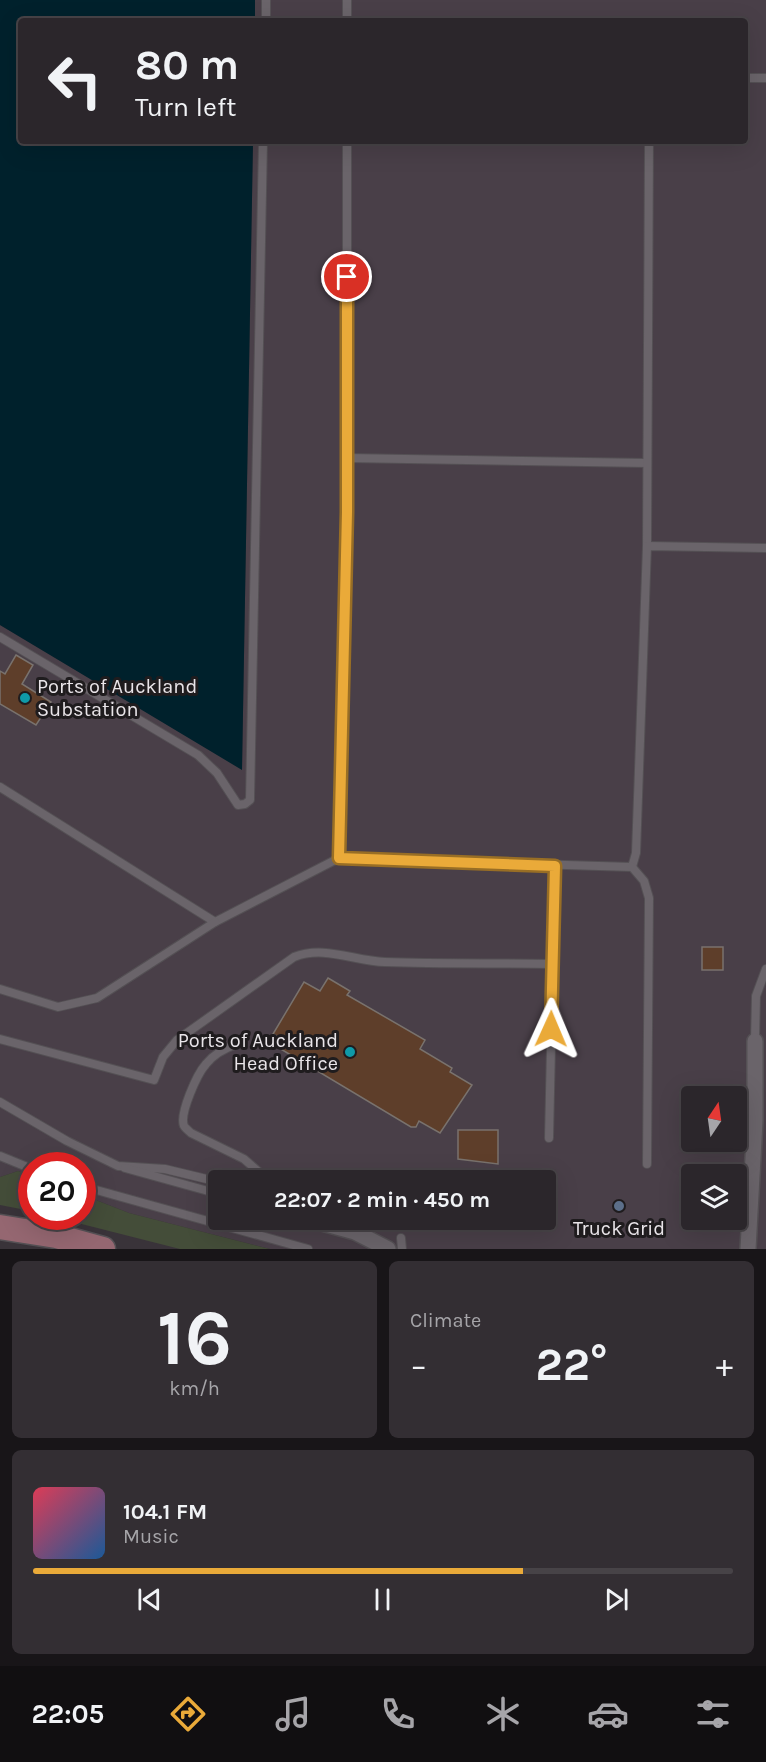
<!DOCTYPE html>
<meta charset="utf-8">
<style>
:root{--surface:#2b262b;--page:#332e33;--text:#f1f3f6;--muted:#a6a5a9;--line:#474347;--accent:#eaaa39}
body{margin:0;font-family:Karla,sans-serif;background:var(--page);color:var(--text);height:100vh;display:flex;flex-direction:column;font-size:22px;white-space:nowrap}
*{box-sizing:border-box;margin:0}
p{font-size:20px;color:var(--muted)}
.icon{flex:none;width:33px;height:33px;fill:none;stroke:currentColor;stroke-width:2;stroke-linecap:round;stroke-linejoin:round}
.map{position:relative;height:1249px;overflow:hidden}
.drawer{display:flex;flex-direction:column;gap:12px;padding:12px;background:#181518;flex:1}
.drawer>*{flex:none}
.top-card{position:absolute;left:18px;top:18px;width:730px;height:126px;border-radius:6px;box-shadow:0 6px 24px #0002,0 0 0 2px var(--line);background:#2b262b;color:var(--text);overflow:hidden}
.needle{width:39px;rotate:13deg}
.buttons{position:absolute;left:681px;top:1086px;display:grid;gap:12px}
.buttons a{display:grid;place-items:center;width:66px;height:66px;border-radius:6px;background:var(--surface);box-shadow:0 6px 24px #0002,0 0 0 2px var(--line);font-size:30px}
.speed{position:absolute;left:18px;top:1152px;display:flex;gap:12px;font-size:30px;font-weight:700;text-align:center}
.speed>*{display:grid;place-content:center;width:78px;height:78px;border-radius:50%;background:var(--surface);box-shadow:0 6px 24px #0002,0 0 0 2px var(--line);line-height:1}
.speed .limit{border:9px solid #d22;background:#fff;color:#111}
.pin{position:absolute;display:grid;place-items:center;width:51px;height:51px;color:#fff;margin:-26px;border:3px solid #fff;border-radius:50%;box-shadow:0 2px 6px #0007}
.me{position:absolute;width:66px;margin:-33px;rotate:1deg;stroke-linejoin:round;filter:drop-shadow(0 0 4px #0008)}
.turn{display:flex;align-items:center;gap:21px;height:126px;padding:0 18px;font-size:27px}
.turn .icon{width:78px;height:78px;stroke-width:2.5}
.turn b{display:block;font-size:42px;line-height:51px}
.big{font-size:45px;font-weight:700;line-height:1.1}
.drawer .tile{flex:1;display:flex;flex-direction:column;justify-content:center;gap:9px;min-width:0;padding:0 21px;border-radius:9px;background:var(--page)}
.drawer .dial{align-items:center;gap:0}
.dial b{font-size:78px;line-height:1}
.song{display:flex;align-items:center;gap:18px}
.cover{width:72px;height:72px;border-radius:9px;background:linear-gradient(135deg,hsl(350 70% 55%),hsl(210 70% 35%))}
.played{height:6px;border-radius:3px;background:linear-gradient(90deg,var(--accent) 70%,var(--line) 70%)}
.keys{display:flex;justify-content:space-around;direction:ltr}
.heat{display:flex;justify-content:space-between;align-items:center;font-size:33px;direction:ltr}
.drawer .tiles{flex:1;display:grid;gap:12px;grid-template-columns:1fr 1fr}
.tile:last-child{grid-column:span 2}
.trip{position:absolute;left:208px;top:1170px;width:348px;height:60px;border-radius:6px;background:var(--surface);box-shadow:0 6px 24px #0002,0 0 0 2px var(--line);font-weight:700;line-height:60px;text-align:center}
.menu{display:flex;height:96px;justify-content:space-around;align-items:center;background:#110f11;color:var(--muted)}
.menu .icon{width:42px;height:42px}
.menu .selected{color:var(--accent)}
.menu b{font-size:27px;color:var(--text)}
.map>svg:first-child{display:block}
.built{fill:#493f48;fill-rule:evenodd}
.green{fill:#444d39}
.water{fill:#00212c}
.building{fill:#5e3e2a;stroke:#79726d;stroke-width:1.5}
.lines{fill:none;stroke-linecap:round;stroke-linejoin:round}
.service-casing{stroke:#545054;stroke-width:10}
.minor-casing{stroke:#545054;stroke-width:18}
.primary-casing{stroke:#545054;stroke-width:27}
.service{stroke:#6a646a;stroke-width:8}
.minor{stroke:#6a646a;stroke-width:15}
.primary{stroke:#956771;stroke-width:24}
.route-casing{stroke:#986e25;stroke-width:15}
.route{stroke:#eaaa39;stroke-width:10}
.culture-dot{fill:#0f9aa8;stroke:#1f1c1e;stroke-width:2}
.service-dot{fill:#5c6f8a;stroke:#1f1c1e;stroke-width:2}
.labels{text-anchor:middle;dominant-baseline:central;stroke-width:6;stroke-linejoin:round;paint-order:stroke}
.poi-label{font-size:20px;fill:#e9e5e9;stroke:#1f1c1e;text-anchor:start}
</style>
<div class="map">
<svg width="766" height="1249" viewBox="0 0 766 1249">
<rect width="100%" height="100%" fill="#393339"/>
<path class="built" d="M255,0H766V1249H270L129,1213L83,1195L82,1166H32L31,1176L18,1171L0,1177V625L242,769L253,141H746V21H255ZM692,1096H736V1142H692ZM692,1174H736V1220H692ZM219,1180H546V1220H219Z"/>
<g class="green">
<polygon points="18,1171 31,1176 31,1211 0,1205 0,1177"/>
<polygon points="83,1195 129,1213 270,1249 180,1249 54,1217 82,1216"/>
</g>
<polygon class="water" points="0,0 255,0 255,21 21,21 21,141 253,141 242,770 0,625"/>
<g class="building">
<polygon points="16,655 33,665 22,684 51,702 36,725 0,704 0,671 5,674"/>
<rect x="702" y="947" width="21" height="23"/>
<polygon points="328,978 350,991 347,995 425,1040 420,1049 452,1068 450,1072 472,1085 440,1133 419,1121 416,1127 411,1127 274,1045 279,1037 273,1034 304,982 320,991"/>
<polygon points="458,1130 498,1130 498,1164 458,1159"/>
</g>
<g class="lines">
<g class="service-casing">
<g id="service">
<polyline points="266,21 266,0"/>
<polyline points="347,21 347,0"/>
<polyline points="746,78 766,78"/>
<polyline points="347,458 647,463"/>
<polyline points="647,546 649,141"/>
<polyline points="0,637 198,755 217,773 238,805 245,804 250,800 263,141"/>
<polyline points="0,787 215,922 339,858 632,867 636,853 647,546 766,548"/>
<polyline points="339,858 347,512 347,141"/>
<polyline points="632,867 644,881 649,898 647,1164"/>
<polyline points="0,989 58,1007 97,998 215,922"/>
<path d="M0,1039L154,1080L163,1057L177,1040L294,957C324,945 354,961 385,962C441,964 497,963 553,964"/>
<polyline points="755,1041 756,996 766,969"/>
<path d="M237,1044C225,1048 214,1054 206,1064C197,1074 179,1114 184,1126C184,1127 190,1132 191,1133L244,1159L268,1180"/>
<polyline points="0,1102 67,1141 118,1166 165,1169 219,1182"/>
<polyline points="549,1138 555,866"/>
<polyline points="0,1156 32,1169"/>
<polyline points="125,1168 219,1194"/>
<polyline points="82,1186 308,1249"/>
<polyline points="401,1238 402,1249"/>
</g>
</g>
<g class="minor-casing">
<g id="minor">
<polyline points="311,1220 355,1232 388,1249"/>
<polyline points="748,1249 755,1121 755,1041"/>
</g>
</g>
<g class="primary-casing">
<polyline id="primary" points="0,1227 56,1236 103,1249"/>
</g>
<use href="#service" class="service"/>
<use href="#minor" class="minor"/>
<use href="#primary" class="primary"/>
</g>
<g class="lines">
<g class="route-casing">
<polyline id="route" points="347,277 347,512 339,858 555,866 551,1029"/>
</g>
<use href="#route" class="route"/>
</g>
<g class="culture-dot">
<circle cx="25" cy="698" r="6"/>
<circle cx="350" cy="1052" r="6"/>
</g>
<circle class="service-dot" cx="619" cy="1206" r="6"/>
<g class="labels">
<g class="poi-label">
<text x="37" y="686">Ports of Auckland<tspan x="37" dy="23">Substation</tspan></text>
<text x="338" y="1040" text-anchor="end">Ports of Auckland<tspan x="338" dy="23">Head Office</tspan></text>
<text x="619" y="1228" text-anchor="middle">Truck Grid</text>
</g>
</g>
</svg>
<div class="buttons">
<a><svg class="needle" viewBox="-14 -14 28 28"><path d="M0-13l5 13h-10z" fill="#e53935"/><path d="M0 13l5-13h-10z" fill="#a6a5a9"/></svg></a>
<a><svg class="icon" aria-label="layers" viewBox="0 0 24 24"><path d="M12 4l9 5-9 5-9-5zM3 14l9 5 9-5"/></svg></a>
</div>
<div class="speed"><div class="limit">20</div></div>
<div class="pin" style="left:347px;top:277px;background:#d93025"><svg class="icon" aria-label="arrive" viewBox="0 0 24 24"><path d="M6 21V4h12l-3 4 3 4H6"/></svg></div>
<svg class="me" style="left:551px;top:1029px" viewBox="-20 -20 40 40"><path d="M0-17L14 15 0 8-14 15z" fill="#eaaa39" stroke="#fff" stroke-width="4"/></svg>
<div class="trip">22:07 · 2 min · 450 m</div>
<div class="top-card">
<div class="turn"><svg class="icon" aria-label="left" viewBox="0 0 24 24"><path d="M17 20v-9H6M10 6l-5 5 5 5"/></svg><div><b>80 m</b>Turn left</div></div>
</div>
</div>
<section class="drawer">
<div class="tiles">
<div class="tile dial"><b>16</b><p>km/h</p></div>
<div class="tile"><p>Climate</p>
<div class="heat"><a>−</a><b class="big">22°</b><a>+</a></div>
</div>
<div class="tile">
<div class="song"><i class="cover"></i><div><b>104.1 FM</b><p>Music</p></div></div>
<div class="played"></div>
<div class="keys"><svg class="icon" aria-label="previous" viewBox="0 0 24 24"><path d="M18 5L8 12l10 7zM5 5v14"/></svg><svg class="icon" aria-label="pause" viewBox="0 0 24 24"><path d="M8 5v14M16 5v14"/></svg><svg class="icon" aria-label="next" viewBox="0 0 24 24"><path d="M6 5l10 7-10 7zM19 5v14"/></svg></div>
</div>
</div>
</section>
<nav class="menu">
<b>22:05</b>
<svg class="icon selected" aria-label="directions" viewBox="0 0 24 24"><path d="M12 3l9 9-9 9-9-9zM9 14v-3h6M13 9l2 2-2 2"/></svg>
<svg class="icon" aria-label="music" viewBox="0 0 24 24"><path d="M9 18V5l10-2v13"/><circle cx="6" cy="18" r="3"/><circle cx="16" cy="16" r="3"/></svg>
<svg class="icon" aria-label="phone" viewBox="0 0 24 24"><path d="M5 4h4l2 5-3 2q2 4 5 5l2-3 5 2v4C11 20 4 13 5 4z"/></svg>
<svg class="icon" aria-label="climate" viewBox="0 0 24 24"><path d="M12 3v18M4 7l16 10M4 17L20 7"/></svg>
<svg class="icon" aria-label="car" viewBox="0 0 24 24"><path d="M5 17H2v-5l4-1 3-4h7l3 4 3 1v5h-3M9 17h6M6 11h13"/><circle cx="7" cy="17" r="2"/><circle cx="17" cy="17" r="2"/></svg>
<svg class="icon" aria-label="filters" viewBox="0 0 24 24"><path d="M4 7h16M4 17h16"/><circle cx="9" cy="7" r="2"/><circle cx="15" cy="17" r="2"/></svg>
</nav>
